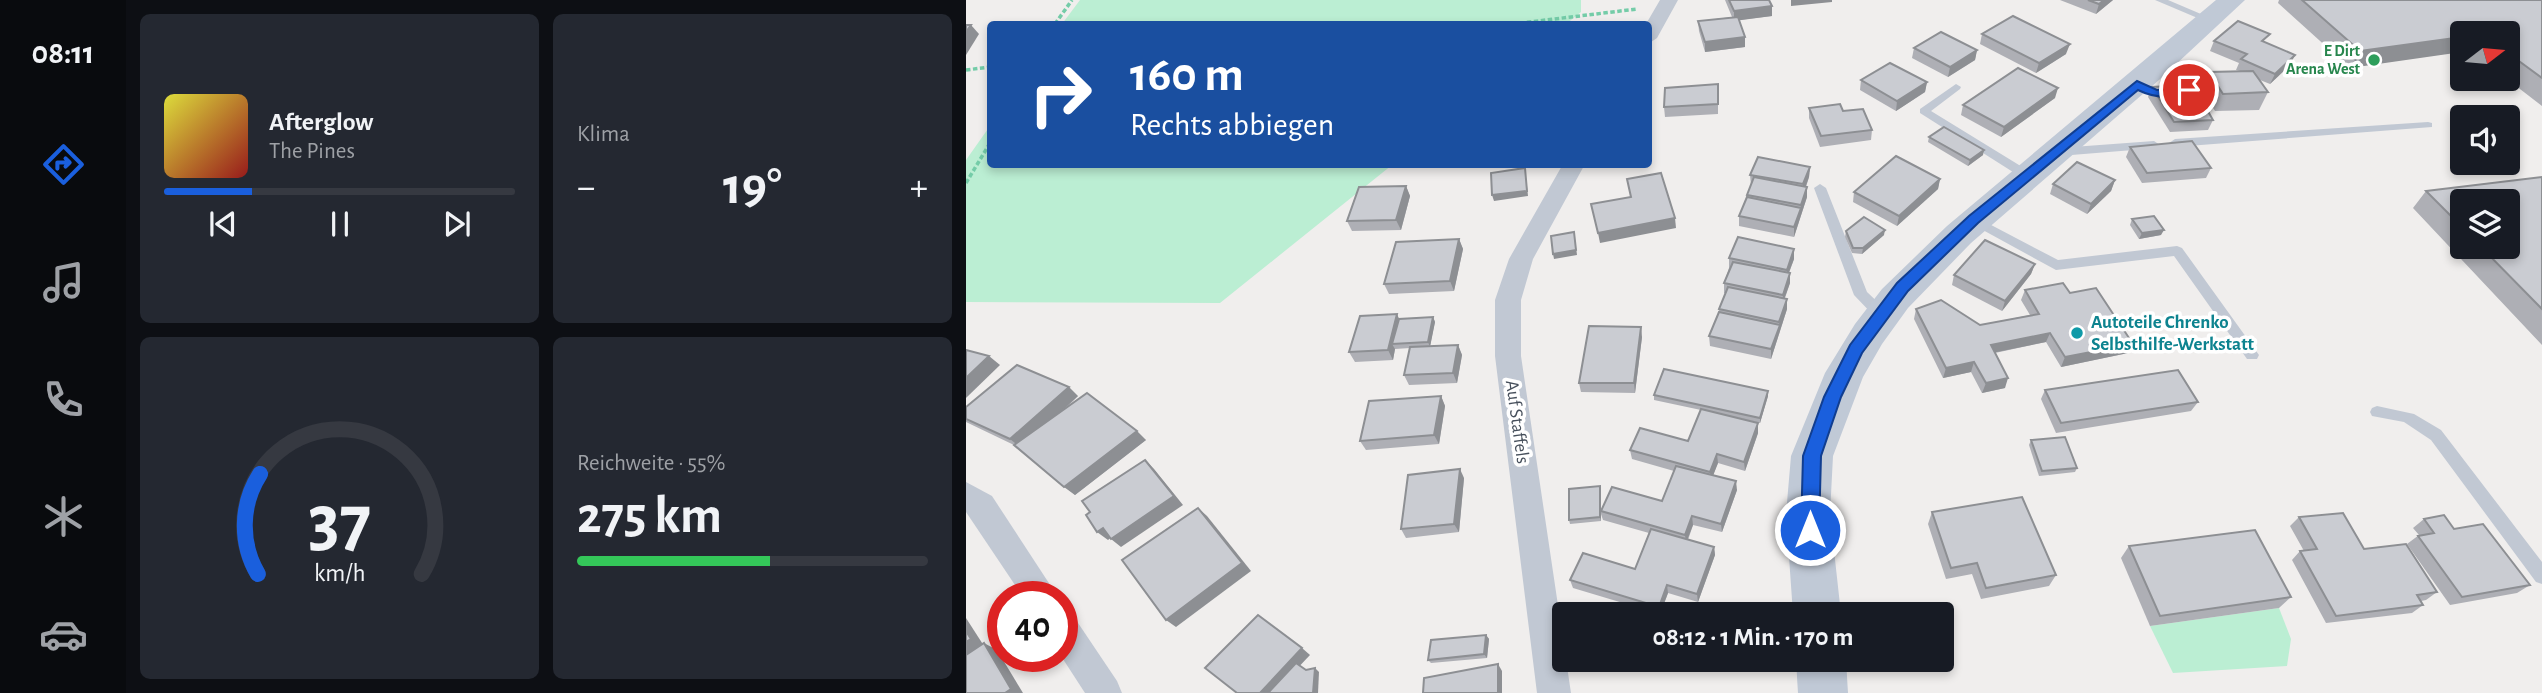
<!DOCTYPE html>
<html lang="de">
<meta charset="utf-8">
<style>
:root{--surface:#171b24;--page:#242831;--text:#f1f3f6;--muted:#9ea1a6;--line:#363941;--accent:#1a5fdd}
body{margin:0;font-family:"Alegreya Sans",sans-serif;background:var(--page);color:var(--text);height:100vh;display:flex;flex-direction:column;font-size:26px;white-space:nowrap}
*{box-sizing:border-box;margin:0}
p{font-size:23px;color:var(--muted)}
.icon{flex:none;width:38px;height:38px;fill:none;stroke:currentColor;stroke-width:2;stroke-linecap:round;stroke-linejoin:round}
.map{position:relative;flex:1;overflow:hidden}
.panel{display:flex;flex-direction:column;gap:14px;padding:14px;background:#0d0f14;width:840px}
.panel>*{flex:none}
.hud{position:absolute;left:21px;top:21px;width:665px;height:147px;border-radius:7px;box-shadow:0 4px 10px #0003;background:#1a4fa0;color:#fff;overflow:hidden}
.needle{width:46px;rotate:74deg}
.fabs{position:absolute;left:1484px;top:21px;display:grid;gap:14px}
.fabs a{display:grid;place-items:center;width:70px;height:70px;border-radius:7px;background:var(--surface);box-shadow:0 4px 10px #0003;font-size:35px}
.speed{position:absolute;left:21px;top:581px;display:flex;gap:14px;font-size:35px;font-weight:700;text-align:center}
.speed>*{display:grid;place-content:center;width:91px;height:91px;border-radius:50%;background:var(--surface);box-shadow:0 4px 10px #0003;line-height:1}
.speed .limit{border:10px solid #d22;background:#fff;color:#111}
.pin{position:absolute;display:grid;place-items:center;width:60px;height:60px;color:#fff;margin:-30px;border:4px solid #fff;border-radius:50%;box-shadow:0 2px 7px #0007}
.me{position:absolute;width:77px;margin:-38px;rotate:0deg;stroke-linejoin:round;filter:drop-shadow(0 0 5px #0008)}
.turn{display:flex;align-items:center;gap:24px;height:147px;padding:0 28px;font-size:32px}
.turn .icon{width:91px;height:91px;stroke-width:2.5}
.turn b{display:block;font-size:49px;line-height:60px}
.big{font-size:52px;font-weight:700;line-height:1.1}
.panel .card{flex:1;display:flex;flex-direction:column;justify-content:center;gap:10px;min-width:0;padding:0 24px;border-radius:10px;background:var(--page)}
.panel .dial{align-items:center;gap:0}
.dial svg{height:182px;overflow:visible;fill:none;stroke:var(--line);stroke-width:7;stroke-linecap:round;text-anchor:middle}
.dial text{fill:var(--text);stroke:none}
.song{display:flex;align-items:center;gap:21px}
.cover{width:84px;height:84px;border-radius:10px;background:linear-gradient(135deg,hsl(60 70% 55%),hsl(0 70% 35%))}
.played{height:7px;border-radius:4px;background:linear-gradient(90deg,var(--accent) 25%,var(--line) 25%)}
.keys{display:flex;justify-content:space-around;direction:ltr}
.heat{display:flex;justify-content:space-between;align-items:center;font-size:38px;direction:ltr}
.charge{height:10px;border-radius:5px;background:linear-gradient(90deg,#34c759 55%,var(--line) 0)}
.panel .tiles{flex:1;display:grid;gap:14px;grid-template-columns:repeat(2,1fr)}
.trip{position:absolute;left:586px;top:602px;width:402px;height:70px;border-radius:7px;background:var(--surface);box-shadow:0 4px 10px #0003;font-weight:700;line-height:70px;text-align:center}
main{display:flex;flex:1;min-height:0}
.tabs{display:flex;flex-direction:column;width:126px;justify-content:space-around;align-items:center;background:#090b0e;color:var(--muted)}
.tabs .icon{width:49px;height:49px}
.tabs .current{color:var(--accent)}
.tabs b{font-size:32px;color:var(--text)}
.map>svg:first-child{display:block}
.green{fill:#bbeed3}
.lines{fill:none;stroke-linecap:round;stroke-linejoin:round}
.path{stroke:#74cca8;stroke-width:3.5;stroke-dasharray:4.5 2.5;stroke-linecap:butt}
.lane{fill:#c1c8d3;fill-rule:evenodd}
.street{fill:#c1c8d3;fill-rule:evenodd}
.secondary{fill:#c0c9d6;fill-rule:evenodd}
.wall{fill:#aeafb5;fill-rule:evenodd}
.shaded-wall{fill:#8d8f93}
.building{fill:#caccd2;stroke:#8d8f93;stroke-width:2}
.route{fill:#1a5fdd;stroke:#113e90;stroke-width:2}
.leisure-dot{fill:#2e9e5b;stroke:#fff;stroke-width:2.5}
.culture-dot{fill:#0f9aa8;stroke:#fff;stroke-width:2.5}
.labels{text-anchor:middle;dominant-baseline:central;stroke-width:7;stroke-linejoin:round;paint-order:stroke}
.far-leisure-label{font-size:16px;font-weight:bold;fill:#27864d;stroke:#fff;text-anchor:end}
.culture-label{font-size:19px;font-weight:bold;fill:#0d838f;stroke:#fff;text-anchor:start}
.street-label{font-size:19px;fill:#464f5b;stroke:#fff}
</style>
<main>
<nav class="tabs">
<b>08:11</b>
<svg class="icon current" aria-label="directions" viewBox="0 0 24 24"><path d="M12 3l9 9-9 9-9-9zM9 14v-3h6M13 9l2 2-2 2"/></svg>
<svg class="icon" aria-label="music" viewBox="0 0 24 24"><path d="M9 18V5l10-2v13"/><circle cx="6" cy="18" r="3"/><circle cx="16" cy="16" r="3"/></svg>
<svg class="icon" aria-label="phone" viewBox="0 0 24 24"><path d="M5 4h4l2 5-3 2q2 4 5 5l2-3 5 2v4C11 20 4 13 5 4z"/></svg>
<svg class="icon" aria-label="climate" viewBox="0 0 24 24"><path d="M12 3v18M4 7l16 10M4 17L20 7"/></svg>
<svg class="icon" aria-label="car" viewBox="0 0 24 24"><path d="M5 17H2v-5l4-1 3-4h7l3 4 3 1v5h-3M9 17h6M6 11h13"/><circle cx="7" cy="17" r="2"/><circle cx="17" cy="17" r="2"/></svg>
</nav>
<section class="panel">
<div class="tiles">
<div class="card">
<div class="song"><i class="cover"></i><div><b>Afterglow</b><p>The Pines</p></div></div>
<div class="played"></div>
<div class="keys"><svg class="icon" aria-label="previous" viewBox="0 0 24 24"><path d="M18 5L8 12l10 7zM5 5v14"/></svg><svg class="icon" aria-label="pause" viewBox="0 0 24 24"><path d="M8 5v14M16 5v14"/></svg><svg class="icon" aria-label="next" viewBox="0 0 24 24"><path d="M6 5l10 7-10 7zM19 5v14"/></svg></div>
</div>
<div class="card"><p>Klima</p>
<div class="heat"><a>−</a><b class="big">19°</b><a>+</a></div>
</div>
<div class="card dial"><svg viewBox="0 0 100 80">
<path d="M14 69A42 42 0 1 1 86 69"/>
<path d="M14 69A42 42 0 0 1 15 25" stroke="#1a5fdd"/>
<text x="50" y="56" font-size="32" font-weight="700">37</text>
<text x="50" y="72" font-size="11">km/h</text>
</svg></div>
<div class="card"><p>Reichweite · 55%</p><b class="big">275 km</b><div class="charge"></div></div>
</div>
</section>
<div class="map">
<svg width="1576" height="693" viewBox="0 0 1576 693">
<rect width="100%" height="100%" fill="#f0eeed"/>
<g class="green">
<polygon points="114,0 615,0 615,12 600,24 96,24"/>
<polygon points="24,126 24,164 426,165 254,303 0,302 0,160"/>
<polygon points="1313,608 1325,639 1321,666 1207,673 1184,626"/>
</g>
<g class="lines">
<g class="path">
<polyline points="89,24 106,0"/>
<polyline points="547,24 671,9"/>
<polyline points="0,70 24,67"/>
<polyline points="0,183 24,143"/>
</g>
<g class="lane">
<polygon points="1189,0 1202,0 1249,20 1241,22"/>
<polygon points="990,84 995,87 994,89 965,111 1066,173 1066,179 1058,179 954,113 954,109"/>
<polygon points="1462,122 1466,123 1466,127 1209,147 1203,143 1209,139"/>
<polygon points="1188,141 1194,145 1192,148 1093,156 1087,152 1093,148"/>
<polygon points="854,184 860,188 901,292 921,311 923,315 921,319 911,319 888,295 848,188"/>
<polygon points="1008,216 1092,260 1211,246 1216,248 1293,355 1291,359 1281,359 1208,256 1090,270 1004,223 1002,220"/>
<polygon points="1411,406 1448,414 1475,430 1576,562 1576,584 1570,582 1465,440 1438,422 1406,416 1404,412 1406,408"/>
</g>
<g class="street">
<polygon points="694,0 712,0 691,38 682,44 682,24 680,24"/>
<polygon points="597,164 619,164 567,259 555,300 555,356 605,693 571,693 529,356 529,300 543,259"/>
<polygon points="0,482 26,496 92,597 57,597 0,512"/>
<polygon points="96,612 108,617 151,681 156,693 119,693 95,656"/>
</g>
<g class="secondary">
<polygon points="1250,0 1279,0 1193,80 1005,243 942,308 916,344 897,377 867,456 864,514 875,614 827,614 820,514 825,456 859,373 889,324 916,289 981,226"/>
<polygon points="830,660 880,660 882,693 832,693"/>
</g>
</g>
<g class="wall">
<polygon points="759,0 803,0 806,6 806,16 773,20 779,37 779,47 739,52 733,31 732,21 766,17"/>
<polygon points="1094,0 1147,0 1130,14"/>
<polygon points="1313,0 1576,0 1576,106 1541,79 1542,79 1542,33 1496,33 1384,68 1312,3"/>
<polygon points="1016,34 1100,54 1070,73 1014,44"/>
<polygon points="1248,41 1300,43 1324,65 1304,84 1294,80 1302,92 1293,110 1249,111 1235,89 1243,72 1274,71 1270,70 1273,63 1244,51"/>
<polygon points="948,48 1011,50 1009,60 982,77 946,58"/>
<polygon points="895,80 961,82 959,92 930,111 894,90"/>
<polygon points="752,84 752,114 699,117 698,107"/>
<polygon points="1186,87 1247,120 1242,130 1204,132 1182,97"/>
<polygon points="1089,98 1035,137 995,115 997,105"/>
<polygon points="843,108 877,111 906,130 905,140 854,147 843,118"/>
<polygon points="963,137 1017,155 1002,166 962,142"/>
<polygon points="1164,147 1245,168 1240,178 1176,183 1160,157"/>
<polygon points="844,167 843,177 840,187 841,197 828,237 773,226 773,216 785,185 784,175"/>
<path d="M1576,177V345L1447,208L1460,191ZM1496,201L1542,247H1496Z"/>
<polygon points="974,179 972,189 931,226 887,202 888,192"/>
<polygon points="1149,180 1145,191 1121,214 1084,194 1087,184"/>
<polygon points="440,186 444,196 435,230 386,231 381,221"/>
<polygon points="1166,219 1195,235 1173,239 1164,225"/>
<polygon points="880,231 918,235 896,254 886,253 879,237"/>
<polygon points="493,239 497,249 488,291 423,294 418,284"/>
<polygon points="763,258 828,259 823,273 824,283 819,298 821,309 805,359 744,346 743,336 753,312 753,309 759,293 758,293 758,283 763,268"/>
<polygon points="1069,264 1065,274 1036,311 986,285 988,275"/>
<polygon points="1059,290 1104,293 1162,353 1095,367 1080,342 1029,353 1039,388 1016,393 1005,372 977,378 948,319 950,309 1014,325 1064,315 1055,300"/>
<polygon points="431,314 433,319 467,317 469,322 464,346 492,345 496,355 491,383 443,385 438,375 444,348 429,349 427,360 389,362 383,352"/>
<polygon points="676,337 669,393 615,392 613,383"/>
<polygon points="1079,390 1232,402 1225,411 1090,433 1075,399"/>
<polygon points="802,391 802,396 794,423 769,417 792,433 779,471 752,463 747,475 771,490 756,532 727,525 722,540 748,547 749,555 732,602 702,593 695,612 687,612 607,588 604,580 669,569 683,533 637,520 635,514 635,521 604,524 603,520 635,491 635,510 696,501 708,471 666,459 664,450 722,441 735,410 688,400 688,395"/>
<polygon points="112,396 100,408 180,440 109,495 48,445 0,422 0,407"/>
<polygon points="475,396 479,406 473,444 400,450 394,441"/>
<polygon points="1065,440 1111,468 1109,472 1073,476 1063,445"/>
<polygon points="498,478 493,532 440,538 435,529"/>
<polygon points="966,512 1090,575 1083,586 1015,599 1006,574 980,579 962,524"/>
<polygon points="1333,517 1398,549 1471,592 1460,600 1455,601 1457,605 1446,613 1360,623 1326,560 1334,551 1338,551 1324,526"/>
<polygon points="1458,519 1488,529 1564,585 1551,593 1484,605 1441,544 1453,535 1447,528"/>
<polygon points="1163,546 1325,597 1313,608 1184,626 1155,558"/>
<polygon points="520,635 523,639 521,658 465,663 462,660"/>
</g>
<g class="shaded-wall">
<polygon points="825,0 866,0 866,2 825,6"/>
<polygon points="1138,0 1147,0 1130,14 1133,4"/>
<polygon points="806,6 806,16 768,21 768,11"/>
<polygon points="5,25 13,34 0,55 0,32"/>
<polygon points="779,37 779,47 739,52 739,42"/>
<polygon points="1496,37 1496,52 1384,68 1394,51"/>
<polygon points="1104,44 1100,54 1070,73 1073,63"/>
<polygon points="1011,50 1009,60 982,77 984,67"/>
<polygon points="1329,55 1324,65 1304,84 1309,74"/>
<polygon points="961,82 959,92 930,111 931,101"/>
<polygon points="1092,88 1089,98 1035,137 1038,127"/>
<polygon points="1018,150 1017,155 1002,166 1004,160"/>
<polygon points="844,167 843,177 837,194 837,184"/>
<polygon points="559,168 562,196 528,201 526,195"/>
<polygon points="974,179 972,189 931,226 933,216"/>
<polygon points="1149,180 1145,191 1121,214 1125,204"/>
<polygon points="440,186 444,196 435,230 430,220"/>
<polygon points="841,187 841,197 828,237 828,227"/>
<polygon points="709,218 710,228 634,243 632,233"/>
<polygon points="919,230 918,235 896,254 897,248"/>
<polygon points="1198,230 1195,235 1173,239 1176,233"/>
<polygon points="608,232 611,255 588,259 587,254"/>
<polygon points="493,239 497,249 488,291 484,281"/>
<polygon points="828,249 828,259 820,280 821,270"/>
<polygon points="1069,264 1065,274 1036,311 1039,301"/>
<polygon points="824,273 824,283 816,305 817,295"/>
<polygon points="821,299 821,309 805,359 805,349"/>
<polygon points="431,314 435,324 426,344 429,349 427,360 422,350"/>
<polygon points="467,317 469,322 464,347 462,342"/>
<polygon points="675,327 676,337 669,393 668,383"/>
<polygon points="1084,333 1080,342 1021,354 1025,345"/>
<polygon points="1167,344 1162,353 1095,367 1099,357"/>
<polygon points="492,345 496,355 491,383 487,373"/>
<polygon points="23,356 34,365 0,398 0,378"/>
<polygon points="1008,362 1005,372 977,378 980,368"/>
<polygon points="1042,378 1039,388 1016,393 1020,383"/>
<polygon points="103,387 112,396 55,448 44,439"/>
<polygon points="802,391 802,396 794,423 794,418"/>
<polygon points="475,396 479,406 473,444 468,435"/>
<polygon points="792,423 792,433 779,471 778,462"/>
<polygon points="171,431 180,440 109,495 98,487"/>
<polygon points="751,454 752,463 745,481 744,472"/>
<polygon points="179,460 188,469 217,505 155,547 145,539"/>
<polygon points="494,469 498,478 493,532 488,524"/>
<polygon points="770,481 771,490 756,532 755,524"/>
<polygon points="634,486 635,491 635,521 634,517"/>
<polygon points="232,508 241,516 285,571 210,627 200,620"/>
<polygon points="726,516 727,525 720,543 719,535"/>
<polygon points="137,528 147,536 142,540 131,532"/>
<polygon points="748,547 749,555 732,602 731,594"/>
<polygon points="701,585 702,593 694,614 693,607"/>
<polygon points="0,618 18,646 0,659"/>
<polygon points="520,635 523,639 521,658 518,654"/>
<polygon points="18,643 31,650 57,693 39,693"/>
<polygon points="336,648 344,655 308,693 294,693"/>
<polygon points="532,664 536,671 536,693 532,693"/>
<polygon points="349,668 353,672 352,693 347,693"/>
</g>
<g class="building">
<polygon points="763,0 803,0 806,6 768,11"/>
<polygon points="1122,0 1138,0 1133,4"/>
<polygon points="1336,0 1576,0 1576,78 1542,53 1542,33 1496,33 1496,37 1394,51"/>
<polygon points="1047,16 1104,44 1073,63 1016,34"/>
<polygon points="772,17 779,37 739,42 732,21"/>
<polygon points="1272,21 1304,34 1296,41 1329,55 1309,74 1275,59 1281,54 1248,41"/>
<polygon points="0,25 5,25 0,32"/>
<polygon points="975,32 1011,50 984,67 948,48"/>
<polygon points="924,63 961,82 931,101 895,80"/>
<polygon points="1052,68 1092,88 1038,127 997,105"/>
<polygon points="1287,71 1302,92 1257,94 1243,72"/>
<polygon points="752,84 752,104 698,107 699,88"/>
<polygon points="1227,85 1247,120 1208,122 1186,87"/>
<polygon points="874,104 877,111 897,109 906,130 855,136 843,108"/>
<polygon points="978,127 1018,150 1004,160 963,137"/>
<polygon points="1226,141 1245,168 1181,173 1164,147"/>
<polygon points="930,156 974,179 933,216 888,192"/>
<polygon points="792,157 844,167 837,184 784,175"/>
<polygon points="1111,162 1149,180 1125,204 1087,184"/>
<polygon points="559,168 561,191 526,195 525,173"/>
<polygon points="695,173 709,218 632,233 625,204 665,197 661,179"/>
<polygon points="788,177 841,187 835,205 781,195"/>
<polygon points="1576,177 1576,309 1515,247 1542,247 1542,201 1496,201 1496,227 1460,191"/>
<polygon points="440,186 430,220 381,221 393,187"/>
<polygon points="781,197 835,208 828,227 773,216"/>
<polygon points="1188,216 1198,230 1176,233 1166,219"/>
<polygon points="898,217 919,230 897,248 887,248 880,231"/>
<polygon points="608,232 610,250 587,254 585,236"/>
<polygon points="772,237 828,249 821,270 763,258"/>
<polygon points="493,239 484,281 418,284 430,242"/>
<polygon points="1019,240 1069,264 1039,301 988,275"/>
<polygon points="767,262 824,273 817,295 758,283"/>
<polygon points="1097,283 1104,293 1130,288 1167,344 1099,357 1084,333 1025,345 1042,378 1020,383 1008,362 980,368 950,309 975,300 1014,325 1073,314 1059,290"/>
<polygon points="762,287 821,299 813,322 753,309"/>
<polygon points="753,312 814,325 805,349 743,336"/>
<polygon points="431,314 422,350 383,352 394,316"/>
<polygon points="467,317 462,342 426,344 433,319"/>
<polygon points="623,326 675,327 668,383 613,383"/>
<polygon points="492,345 487,373 438,375 444,347"/>
<polygon points="0,350 23,356 0,378"/>
<polygon points="51,365 103,387 44,439 0,419 0,407"/>
<polygon points="698,369 802,391 794,418 688,395"/>
<polygon points="1212,370 1232,402 1095,423 1079,390"/>
<polygon points="121,393 171,431 98,487 48,445"/>
<polygon points="475,396 468,435 394,441 403,401"/>
<polygon points="735,409 792,423 778,462 751,454 744,472 664,450 674,428 722,441"/>
<polygon points="1099,437 1111,468 1076,471 1065,440"/>
<polygon points="179,460 208,496 145,539 137,528 131,532 120,515 124,512 116,501"/>
<polygon points="710,466 770,481 755,524 726,516 719,535 635,511 646,487 696,501"/>
<polygon points="494,469 488,524 435,529 442,475"/>
<polygon points="634,486 634,517 603,520 603,489"/>
<polygon points="1056,497 1090,575 1020,588 1011,563 985,568 966,512"/>
<polygon points="232,508 276,563 200,620 156,560"/>
<polygon points="1377,513 1398,549 1440,544 1471,592 1451,595 1457,605 1370,616 1334,551 1351,549 1333,517"/>
<polygon points="1478,515 1488,529 1517,524 1564,585 1496,597 1452,536 1468,533 1458,519"/>
<polygon points="685,529 748,547 731,594 701,585 693,607 604,580 617,553 669,569"/>
<polygon points="1289,530 1325,597 1194,616 1163,546"/>
<polygon points="687,610 702,614 686,614"/>
<polygon points="292,615 336,648 294,693 271,693 239,668"/>
<polygon points="0,631 5,639 0,642"/>
<polygon points="520,635 518,654 462,660 465,640"/>
<polygon points="18,643 45,689 39,693 0,693 0,655"/>
<polygon points="330,663 340,670 349,668 347,693 302,693"/>
<polygon points="532,664 532,693 457,693 458,678"/>
</g>
<path class="route" d="M1171,81L1191,90L1223,86L1229,90C1214,101 1188,98 1172,90L1012,223L942,291L896,353L875,397L855,456L853,530L850,536L844,539L837,536L835,530L837,456L858,397L884,345L931,283L1003,216Z"/>
<circle class="leisure-dot" cx="1408" cy="60" r="7"/>
<circle class="culture-dot" cx="1111" cy="333" r="7"/>
<g class="labels">
<g class="far-leisure-label">
<text x="1394" y="51">E Dirt<tspan x="1394" dy="18">Arena West</tspan></text>
</g>
<g class="culture-label">
<text x="1125" y="322">Autoteile Chrenko<tspan x="1125" dy="22">Selbsthilfe-Werkstatt</tspan></text>
</g>
<g class="street-label">
<text transform="translate(551 422) rotate(82)">Auf Staffels</text>
</g>
</g>
</svg>
<div class="fabs">
<a><svg class="needle" viewBox="-14 -14 28 28"><path d="M0-13l5 13h-10z" fill="#e53935"/><path d="M0 13l5-13h-10z" fill="#9ea1a6"/></svg></a>
<a><svg class="icon" aria-label="sound" viewBox="0 0 24 24"><path d="M4 9h4l5-4v14l-5-4H4zM17 9q2 3 0 6"/></svg></a>
<a><svg class="icon" aria-label="layers" viewBox="0 0 24 24"><path d="M12 4l9 5-9 5-9-5zM3 14l9 5 9-5"/></svg></a>
</div>
<div class="speed"><div class="limit">40</div></div>
<div class="pin" style="left:1223px;top:90px;background:#d93025"><svg class="icon" aria-label="arrive" viewBox="0 0 24 24"><path d="M6 21V4h12l-3 4 3 4H6"/></svg></div>
<svg class="me" style="left:844px;top:530px" viewBox="-20 -20 40 40"><circle r="17" fill="#1a5fdd" stroke="#fff" stroke-width="3"/><path d="M0-11L8 9 0 5-8 9z" fill="#fff"/></svg>
<div class="trip">08:12 · 1 Min. · 170 m</div>
<div class="hud">
<div class="turn"><svg class="icon" aria-label="right" viewBox="0 0 24 24"><path d="M7 20v-9h11M14 6l5 5-5 5"/></svg><div><b>160 m</b>Rechts abbiegen</div></div>
</div>
</div>
</main>
